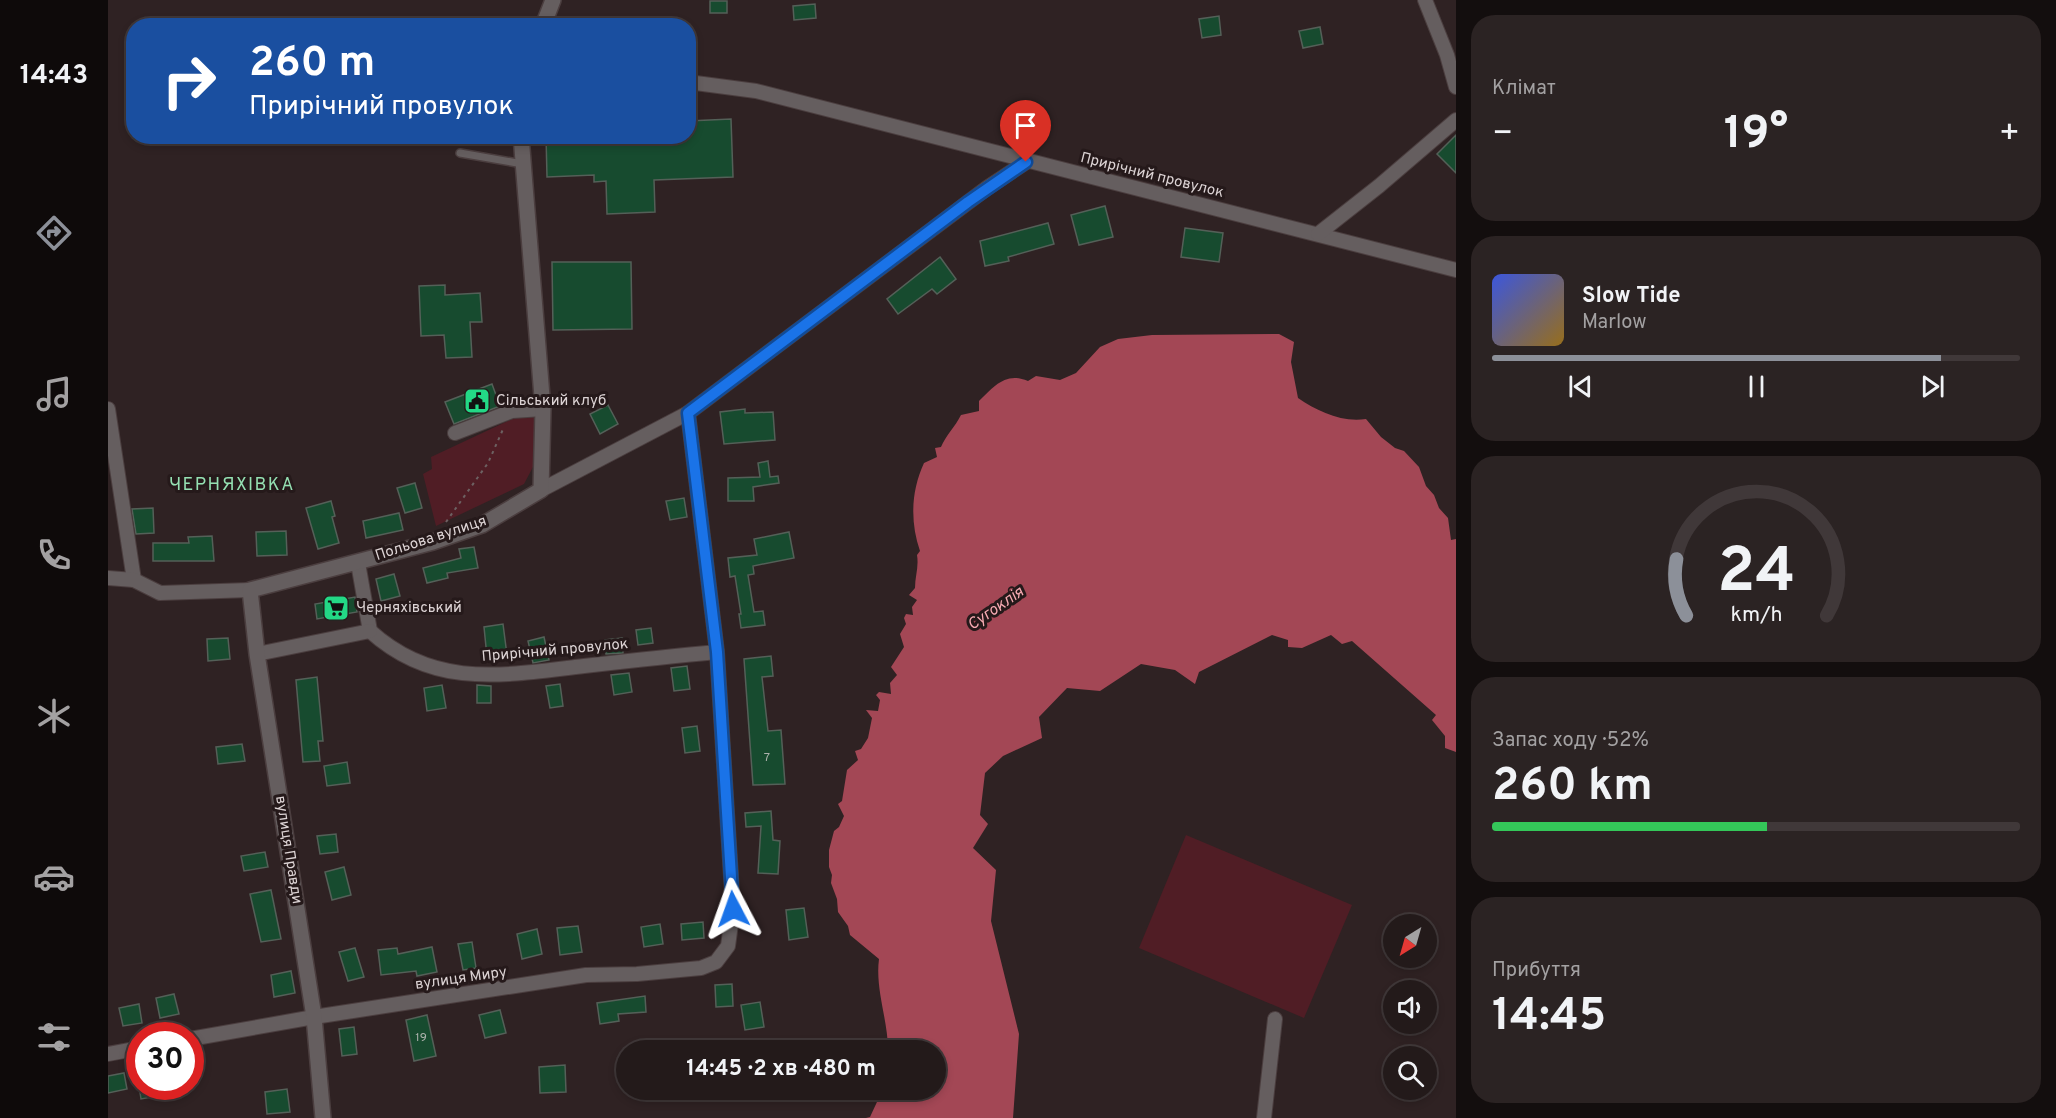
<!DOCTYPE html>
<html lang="uk">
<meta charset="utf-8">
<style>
:root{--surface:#231a1a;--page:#2b2323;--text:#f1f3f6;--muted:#a3a1a2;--line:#403839;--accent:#8c9099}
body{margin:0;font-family:Overpass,sans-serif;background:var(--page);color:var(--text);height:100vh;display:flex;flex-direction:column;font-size:22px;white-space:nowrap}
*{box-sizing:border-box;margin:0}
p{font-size:20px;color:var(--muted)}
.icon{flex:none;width:33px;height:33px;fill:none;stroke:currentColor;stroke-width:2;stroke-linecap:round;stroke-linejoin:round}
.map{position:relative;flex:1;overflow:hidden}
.drawer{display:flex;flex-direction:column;gap:15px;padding:15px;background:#130e0e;width:600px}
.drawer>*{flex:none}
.banner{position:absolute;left:18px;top:18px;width:570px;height:126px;border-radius:24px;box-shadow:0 3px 9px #0003,0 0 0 2px var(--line);background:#1a4fa0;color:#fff;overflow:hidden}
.needle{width:39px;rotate:217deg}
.tools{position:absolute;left:1275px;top:914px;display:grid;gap:12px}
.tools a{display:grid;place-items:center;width:54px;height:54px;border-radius:50%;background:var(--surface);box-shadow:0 3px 9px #0003,0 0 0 2px var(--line);font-size:30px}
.speed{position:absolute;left:18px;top:1022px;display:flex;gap:12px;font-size:30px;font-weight:700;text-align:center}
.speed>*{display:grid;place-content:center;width:78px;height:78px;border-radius:50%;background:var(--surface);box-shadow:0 3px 9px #0003,0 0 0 2px var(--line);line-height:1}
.speed .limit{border:9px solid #d22;background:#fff;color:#111}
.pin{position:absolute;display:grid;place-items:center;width:51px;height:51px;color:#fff;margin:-62px -26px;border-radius:50% 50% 50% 0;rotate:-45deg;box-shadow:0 0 6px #0007}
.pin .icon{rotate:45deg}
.me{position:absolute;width:66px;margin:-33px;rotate:356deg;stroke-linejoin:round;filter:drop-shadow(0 0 4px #0008)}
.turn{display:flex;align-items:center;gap:21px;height:126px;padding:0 24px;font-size:27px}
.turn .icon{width:78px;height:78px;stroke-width:2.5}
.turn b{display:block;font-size:42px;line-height:51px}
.big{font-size:45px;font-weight:700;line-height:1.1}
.drawer .card{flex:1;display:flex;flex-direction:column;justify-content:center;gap:9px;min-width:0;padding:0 21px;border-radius:24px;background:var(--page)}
.drawer .dial{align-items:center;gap:0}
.dial svg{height:156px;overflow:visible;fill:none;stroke:var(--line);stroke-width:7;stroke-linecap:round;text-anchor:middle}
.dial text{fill:var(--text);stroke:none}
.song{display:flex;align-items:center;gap:18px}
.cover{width:72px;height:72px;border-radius:9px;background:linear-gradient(135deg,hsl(230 70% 55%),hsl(40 70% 35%))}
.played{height:6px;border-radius:3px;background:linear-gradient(90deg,var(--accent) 85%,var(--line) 85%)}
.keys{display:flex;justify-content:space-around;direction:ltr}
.heat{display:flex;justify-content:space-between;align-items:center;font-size:33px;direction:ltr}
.charge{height:9px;border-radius:4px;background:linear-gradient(90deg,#34c759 52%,var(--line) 0)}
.trip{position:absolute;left:508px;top:1040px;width:330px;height:60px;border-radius:30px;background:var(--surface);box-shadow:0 3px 9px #0003,0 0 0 2px var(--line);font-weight:700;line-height:60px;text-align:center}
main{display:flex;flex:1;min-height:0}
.tab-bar{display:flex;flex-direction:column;width:108px;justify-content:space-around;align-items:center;background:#0e0a0a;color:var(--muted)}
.tab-bar .icon{width:42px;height:42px}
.tab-bar .selected{color:var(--accent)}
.tab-bar b{font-size:27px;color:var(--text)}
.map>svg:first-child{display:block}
.green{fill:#501d25}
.water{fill:#a34755}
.building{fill:#174b2f;stroke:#546058;stroke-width:1.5}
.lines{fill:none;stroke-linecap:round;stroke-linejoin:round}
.service-casing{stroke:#4b3e3f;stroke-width:10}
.minor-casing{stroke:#4b3e3f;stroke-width:16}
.tertiary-casing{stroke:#4b3e3f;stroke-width:18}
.path{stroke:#6d6162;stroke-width:2;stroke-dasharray:3 4.5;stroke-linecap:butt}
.service{stroke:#655e5f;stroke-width:7}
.minor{stroke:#655e5f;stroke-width:14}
.tertiary{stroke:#655e5f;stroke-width:15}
.route-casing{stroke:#114b97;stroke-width:15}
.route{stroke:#1a73e8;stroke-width:10}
.labels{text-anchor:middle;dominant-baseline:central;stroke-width:6;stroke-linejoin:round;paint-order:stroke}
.number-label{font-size:12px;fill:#abb1ab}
.street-label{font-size:15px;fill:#dcd3d4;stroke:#25191a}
.poi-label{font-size:15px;fill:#dcd3d4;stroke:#25191a;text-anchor:start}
.water-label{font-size:16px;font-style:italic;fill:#f8abb3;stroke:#25191a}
.quarter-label{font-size:18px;letter-spacing:1.5px;fill:#95e1b3;stroke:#25191a}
</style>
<main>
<nav class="tab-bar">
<b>14:43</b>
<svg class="icon selected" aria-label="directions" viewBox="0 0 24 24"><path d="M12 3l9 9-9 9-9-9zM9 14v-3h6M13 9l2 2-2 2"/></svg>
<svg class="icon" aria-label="music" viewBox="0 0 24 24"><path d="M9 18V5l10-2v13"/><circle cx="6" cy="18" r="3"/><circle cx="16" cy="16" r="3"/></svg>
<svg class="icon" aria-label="phone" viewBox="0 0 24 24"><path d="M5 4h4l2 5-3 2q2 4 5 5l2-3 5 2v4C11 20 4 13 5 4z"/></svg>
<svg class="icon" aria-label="climate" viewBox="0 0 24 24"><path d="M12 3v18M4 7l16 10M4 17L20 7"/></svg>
<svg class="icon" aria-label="car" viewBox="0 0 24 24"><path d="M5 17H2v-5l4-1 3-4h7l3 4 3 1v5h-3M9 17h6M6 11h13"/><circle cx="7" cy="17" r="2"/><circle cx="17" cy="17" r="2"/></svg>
<svg class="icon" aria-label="filters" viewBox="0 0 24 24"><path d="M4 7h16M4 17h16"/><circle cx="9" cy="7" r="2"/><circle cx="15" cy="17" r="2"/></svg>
</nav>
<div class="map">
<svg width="1348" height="1118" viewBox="0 0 1348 1118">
<rect width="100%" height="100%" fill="#2f2223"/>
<g class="green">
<polygon points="415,414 428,417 431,432 426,465 416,484 328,526 315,474 324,469 323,457"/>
<polygon points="1078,835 1244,905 1196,1018 1031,948"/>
</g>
<path class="water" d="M1171,334L1186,342L1183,362L1190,398C1209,411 1234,423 1258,419L1273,437L1287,448L1296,451L1311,467L1318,486L1326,495L1331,508L1340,518L1343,540L1348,539V752L1337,748V736L1324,720L1328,715L1244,641L1234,644L1223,635L1194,648L1180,647V640L1164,635L1091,672L1087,684L1067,670L1033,664L992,691L959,688L931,717L934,738L895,756L877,773L872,815L880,824L865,848L888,870L883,921L911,1034L905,1118H758L762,1117L775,1089H828V1050H780C780,1020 767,989 771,959L742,935L740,926L730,912L729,899L723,883L724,875L721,867V850L726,831L731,827L736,816L730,804L734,801L739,770L750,760L747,751L753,749L760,738L764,718L758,710L770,711L772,700L768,695L771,692L783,694L782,683L789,675L783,667L796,647L792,634L798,624L796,618L798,614L805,615L804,607L809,600L801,595L807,588C807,576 811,567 809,555L812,551C802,522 803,491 816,463L829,457L827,448L833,447C838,435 847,427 853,415L871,411V401C885,387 898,371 920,381L928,376L952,380L968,373L992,347L1010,339L1044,335Z"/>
<g class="building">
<rect x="602" y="1" width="17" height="12"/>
<polygon points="707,4 708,18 686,20 685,6"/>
<polygon points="1111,16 1113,35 1094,38 1091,19"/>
<polygon points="1212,27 1215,44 1195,48 1191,31"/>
<polygon points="623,119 625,177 546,180 547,212 499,214 498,181 486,182 486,175 439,177 438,136 580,136 580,121"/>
<polygon points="1348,135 1348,173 1329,154"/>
<polygon points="997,206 1005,237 971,245 963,215"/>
<polygon points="940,223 946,244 900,257 901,261 877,266 872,241"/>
<polygon points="1077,228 1115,233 1111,262 1073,257"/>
<polygon points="832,257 848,279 829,294 824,289 790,314 779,299"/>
<polygon points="444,262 523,262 524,329 445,330"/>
<polygon points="337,285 337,295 372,293 374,322 362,322 364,357 338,358 336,335 313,336 311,286"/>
<polygon points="384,384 392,406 346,424 337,402"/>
<polygon points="500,405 510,424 492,434 482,414"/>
<polygon points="637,409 637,413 665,412 667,440 616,444 612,412"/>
<polygon points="660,461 662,477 670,476 671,483 645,487 646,501 620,501 620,478 652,477 650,463"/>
<polygon points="307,483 314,508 297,513 289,488"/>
<polygon points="576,498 579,517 562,520 558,501"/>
<polygon points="223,501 227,516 224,517 231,543 210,549 198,508"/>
<polygon points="45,508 46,533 28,534 24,509"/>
<polygon points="291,513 295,530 258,538 255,521"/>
<polygon points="178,531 179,555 149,556 148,532"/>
<polygon points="681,532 686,558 645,566 646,574 640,575 646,612 655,611 657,625 633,628 631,614 633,614 627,576 622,577 620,558 649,555 646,539"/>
<polygon points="104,536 106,561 45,561 45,543 81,543 80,537"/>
<polygon points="366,547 370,568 339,573 340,578 319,583 315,568 353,558 351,549"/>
<polygon points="286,574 292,596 273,601 268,579"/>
<polygon points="247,597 249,612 209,619 207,604"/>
<polygon points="395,624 399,655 379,657 376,627"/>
<polygon points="543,628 545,643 530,645 528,630"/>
<polygon points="436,637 441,660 425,663 420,641"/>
<polygon points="120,638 122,659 100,661 99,639"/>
<polygon points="514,638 515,653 498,654 497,640"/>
<polygon points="663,656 665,676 654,677 660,731 673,730 677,784 645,785 636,659"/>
<polygon points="579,666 582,689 566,691 563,668"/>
<polygon points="521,673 524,692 506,695 503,675"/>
<polygon points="209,677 215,741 210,741 212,761 195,762 188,680"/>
<polygon points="452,684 455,706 442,708 438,686"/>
<polygon points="334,685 338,708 319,711 316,688"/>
<polygon points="369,685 383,686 383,703 369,703"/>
<polygon points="589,726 592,751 577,753 574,728"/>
<polygon points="134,744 137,761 110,764 108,747"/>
<polygon points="239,762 242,783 219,786 216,766"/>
<polygon points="663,811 665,840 672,841 670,874 650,873 653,826 638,827 637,813"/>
<polygon points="228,834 230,852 212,854 209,836"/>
<polygon points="157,852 160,867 136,871 133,856"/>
<polygon points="236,867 243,895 224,900 217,872"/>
<polygon points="163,890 173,939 153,942 142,894"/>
<polygon points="696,908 700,937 681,940 678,910"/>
<polygon points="595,922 596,938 574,940 573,924"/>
<polygon points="552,924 555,944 536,947 533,927"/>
<polygon points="470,926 474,952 452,955 449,928"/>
<polygon points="429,929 434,954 414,959 409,934"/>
<polygon points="364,942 368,968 355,970 350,944"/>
<polygon points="324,947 329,972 309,976 308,971 273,975 270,950 289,948 290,954"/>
<polygon points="247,948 256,977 240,981 231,952"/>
<polygon points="183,971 187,993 166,997 163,975"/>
<polygon points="624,984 625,1006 608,1007 607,985"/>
<polygon points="66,994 71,1014 52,1018 48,998"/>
<polygon points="537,996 538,1012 510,1014 511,1021 492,1024 489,1003"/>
<polygon points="652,1002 656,1027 637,1030 633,1005"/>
<polygon points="31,1004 34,1023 15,1026 11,1008"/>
<polygon points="392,1010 398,1033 377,1038 371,1015"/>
<polygon points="319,1015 328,1056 306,1061 298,1020"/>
<polygon points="246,1027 249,1054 234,1056 231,1029"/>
<polygon points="457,1065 458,1092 432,1093 431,1067"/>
<polygon points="16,1073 19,1089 0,1093 0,1076"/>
<polygon points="31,1086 49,1086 50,1096 33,1099"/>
<polygon points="179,1089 182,1112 159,1114 157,1092"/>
</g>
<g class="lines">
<g class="service-casing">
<polyline id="service" points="352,153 415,164"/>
</g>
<g class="minor-casing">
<g id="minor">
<polyline points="1317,0 1339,55 1348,87"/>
<polyline points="580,82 648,91 1348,270"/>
<polyline points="1210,234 1271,186 1348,120"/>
<polyline points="0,409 26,580"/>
<polyline points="347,433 404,411 435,409"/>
<polyline points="433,490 580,413"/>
<polyline points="250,563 262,631"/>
<polyline points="0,578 26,580 52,593 142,590"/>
<path d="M262,631C327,690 397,675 476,666C520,661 565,656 609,652L580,413L879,188L918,162"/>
<polyline points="149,654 262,631"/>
<polyline points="82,1039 206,1017 478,975 529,974 593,968 608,962 620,946 625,909 609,652"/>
<polyline points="0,1054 32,1048"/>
<polyline points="1156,1118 1167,1019"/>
</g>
</g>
<g class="tertiary-casing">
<g id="tertiary">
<polyline points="435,26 445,0"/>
<polyline points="215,1118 206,1017 149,654 142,590 325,542 374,525 433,490 435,409 413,136"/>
</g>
</g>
<polyline class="path" points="338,522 380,463 396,427"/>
<use href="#service" class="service"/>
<use href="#minor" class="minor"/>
<use href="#tertiary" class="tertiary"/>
</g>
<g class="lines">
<g class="route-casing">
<polyline id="route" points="625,909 609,652 580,413 860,202 918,162"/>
</g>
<use href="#route" class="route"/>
</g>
<defs>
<g id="civic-square" transform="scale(1.35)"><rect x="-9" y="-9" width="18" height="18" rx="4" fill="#23d886" stroke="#25191a"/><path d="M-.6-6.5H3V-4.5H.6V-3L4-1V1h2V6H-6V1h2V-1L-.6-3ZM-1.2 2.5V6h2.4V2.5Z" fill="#111"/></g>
<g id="supermarket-square" transform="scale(1.35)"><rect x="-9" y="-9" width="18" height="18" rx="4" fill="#23d886" stroke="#25191a"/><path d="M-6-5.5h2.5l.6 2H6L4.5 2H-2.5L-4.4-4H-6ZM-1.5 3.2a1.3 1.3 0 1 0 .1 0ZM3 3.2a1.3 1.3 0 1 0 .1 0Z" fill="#111"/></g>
</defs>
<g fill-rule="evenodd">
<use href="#civic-square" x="369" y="401"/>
<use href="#supermarket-square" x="228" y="608"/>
</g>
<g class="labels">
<g class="number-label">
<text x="659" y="758">7</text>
<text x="313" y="1038">19</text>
</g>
<g class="street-label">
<text transform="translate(1044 176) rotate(14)">Прирічний провулок</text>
<text transform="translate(323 539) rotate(-18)">Польова вулиця</text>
<text transform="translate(447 651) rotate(-5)">Прирічний провулок</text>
<text transform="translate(180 850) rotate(81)">вулиця Правди</text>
<text transform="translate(353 979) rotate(-8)">вулиця Миру</text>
</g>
<g class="poi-label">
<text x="388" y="401">Сільський клуб</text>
<text x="248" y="608">Черняхівський</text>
</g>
<g class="water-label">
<text transform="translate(888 609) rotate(-35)">Сугоклія</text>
</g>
<g class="quarter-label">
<text x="124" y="485">ЧЕРНЯХІВКА</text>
</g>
</g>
</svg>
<div class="tools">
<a><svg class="needle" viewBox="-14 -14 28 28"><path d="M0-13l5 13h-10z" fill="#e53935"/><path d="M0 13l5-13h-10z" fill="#a3a1a2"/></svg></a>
<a><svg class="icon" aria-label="sound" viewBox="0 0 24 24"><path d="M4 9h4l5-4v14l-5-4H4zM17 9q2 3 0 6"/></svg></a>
<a><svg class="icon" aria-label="search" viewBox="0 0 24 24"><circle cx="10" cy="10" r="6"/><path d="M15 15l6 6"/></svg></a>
</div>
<div class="speed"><div class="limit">30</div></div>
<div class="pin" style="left:918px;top:162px;background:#d93025"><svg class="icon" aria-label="arrive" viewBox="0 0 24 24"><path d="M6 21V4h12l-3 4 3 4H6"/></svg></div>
<svg class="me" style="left:625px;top:909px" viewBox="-20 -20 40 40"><path d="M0-17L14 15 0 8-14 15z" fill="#1a73e8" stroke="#fff" stroke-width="4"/></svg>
<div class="trip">14:45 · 2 хв · 480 m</div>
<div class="banner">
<div class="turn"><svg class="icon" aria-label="right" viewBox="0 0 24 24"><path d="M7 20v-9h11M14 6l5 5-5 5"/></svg><div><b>260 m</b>Прирічний провулок</div></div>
</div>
</div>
<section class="drawer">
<div class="card"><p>Клімат</p>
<div class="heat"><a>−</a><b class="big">19°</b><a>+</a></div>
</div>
<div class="card">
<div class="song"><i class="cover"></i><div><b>Slow Tide</b><p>Marlow</p></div></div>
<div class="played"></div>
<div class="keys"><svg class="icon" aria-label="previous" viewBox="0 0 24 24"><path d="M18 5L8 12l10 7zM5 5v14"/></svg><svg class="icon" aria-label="pause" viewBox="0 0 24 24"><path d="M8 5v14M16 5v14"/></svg><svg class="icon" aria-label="next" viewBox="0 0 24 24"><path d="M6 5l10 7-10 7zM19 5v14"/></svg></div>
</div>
<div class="card dial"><svg viewBox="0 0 100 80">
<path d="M14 69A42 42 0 1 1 86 69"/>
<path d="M14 69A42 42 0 0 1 9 40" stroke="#8c9099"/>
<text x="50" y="56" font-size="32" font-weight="700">24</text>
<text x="50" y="72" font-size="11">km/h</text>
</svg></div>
<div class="card"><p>Запас ходу · 52%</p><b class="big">260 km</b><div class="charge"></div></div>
<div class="card"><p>Прибуття</p><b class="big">14:45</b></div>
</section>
</main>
